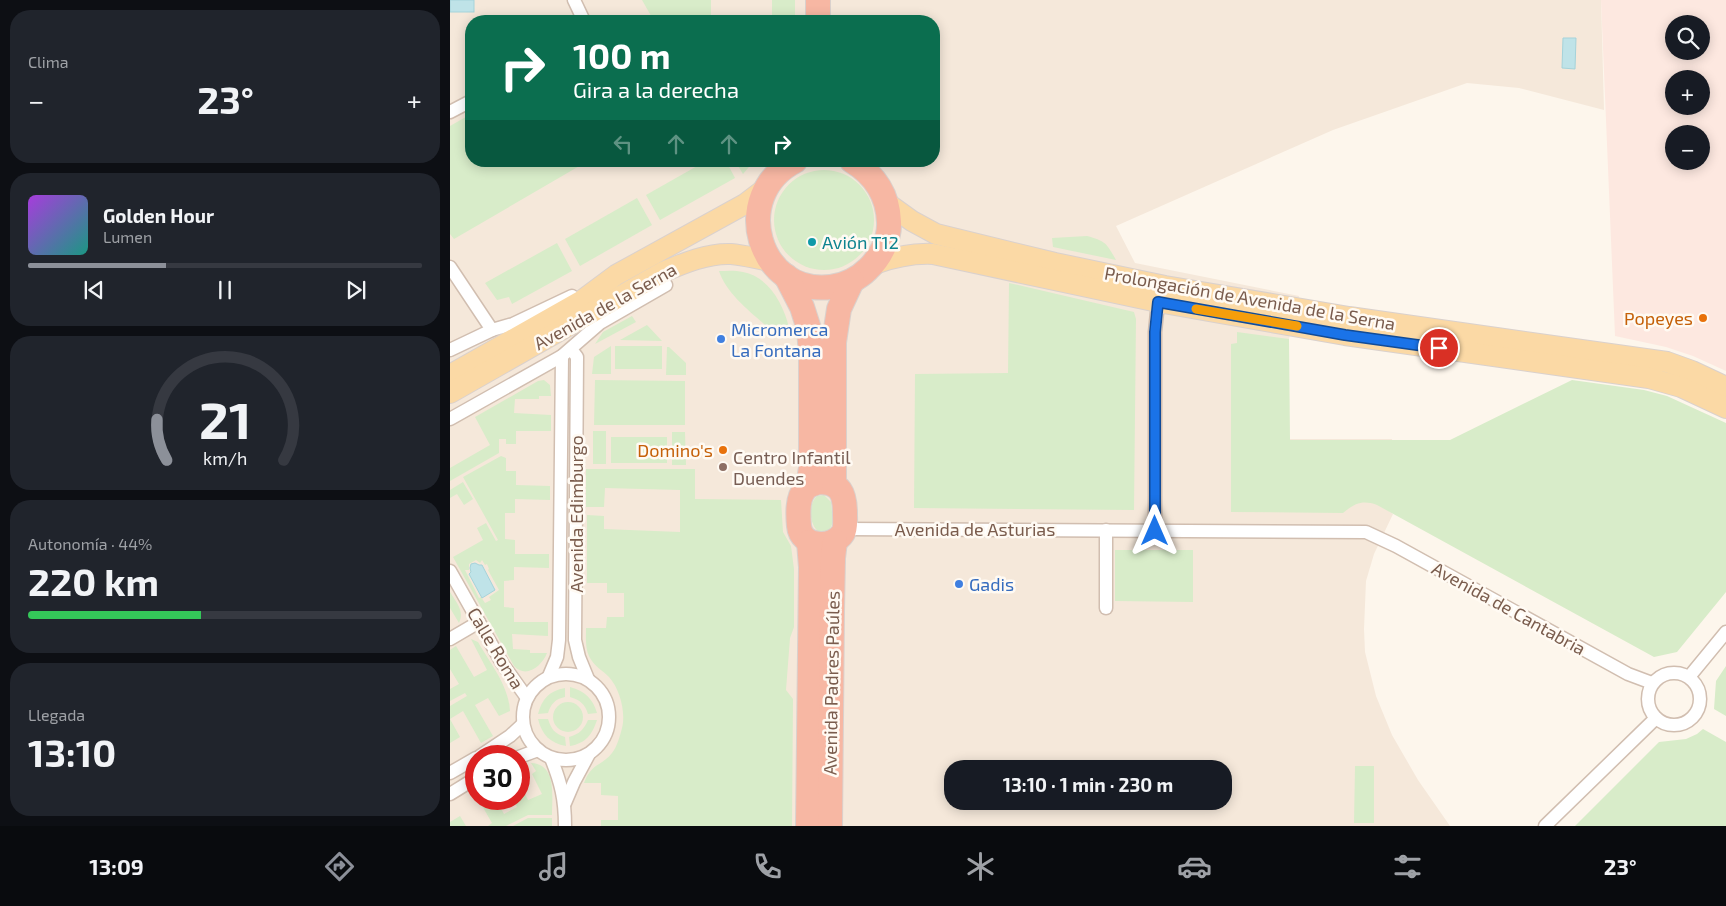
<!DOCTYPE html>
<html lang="es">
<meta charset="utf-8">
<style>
:root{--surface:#171b24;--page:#20242c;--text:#f1f3f6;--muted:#9ea1a6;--line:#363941;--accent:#8c9099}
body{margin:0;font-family:"Exo 2",sans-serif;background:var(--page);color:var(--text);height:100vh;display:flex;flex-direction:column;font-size:19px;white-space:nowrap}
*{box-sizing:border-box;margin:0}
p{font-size:16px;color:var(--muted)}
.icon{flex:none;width:28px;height:28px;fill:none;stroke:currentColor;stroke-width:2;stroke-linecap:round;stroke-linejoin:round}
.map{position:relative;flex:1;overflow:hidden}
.sheet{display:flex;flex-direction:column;gap:10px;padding:10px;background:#0d0f14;width:450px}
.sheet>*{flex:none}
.top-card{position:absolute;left:15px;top:15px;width:475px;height:152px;border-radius:20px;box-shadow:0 2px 12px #0003;background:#0b6e4f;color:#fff;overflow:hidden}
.buttons{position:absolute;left:1215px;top:15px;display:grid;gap:10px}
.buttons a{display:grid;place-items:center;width:45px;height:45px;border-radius:50%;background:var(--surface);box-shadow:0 2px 12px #0003;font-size:25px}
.speed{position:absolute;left:15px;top:745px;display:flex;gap:10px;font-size:25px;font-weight:700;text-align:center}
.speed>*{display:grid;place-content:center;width:65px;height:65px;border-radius:50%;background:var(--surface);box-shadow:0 2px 12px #0003;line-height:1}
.speed .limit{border:8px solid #d22;background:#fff;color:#111}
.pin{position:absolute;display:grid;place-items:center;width:42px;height:42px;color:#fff;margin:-21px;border:2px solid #fff;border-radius:50%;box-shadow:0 1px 5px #0007}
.me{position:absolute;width:55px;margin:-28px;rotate:0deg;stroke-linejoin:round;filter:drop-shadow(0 0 4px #0008)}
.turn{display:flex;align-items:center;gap:18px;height:105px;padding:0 25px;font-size:22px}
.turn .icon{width:65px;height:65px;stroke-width:2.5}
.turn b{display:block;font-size:35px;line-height:42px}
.lanes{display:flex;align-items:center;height:48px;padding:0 25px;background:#0003;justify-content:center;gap:25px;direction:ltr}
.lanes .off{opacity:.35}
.big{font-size:38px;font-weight:700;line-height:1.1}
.sheet .card{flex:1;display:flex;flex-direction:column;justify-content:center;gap:8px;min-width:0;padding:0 18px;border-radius:20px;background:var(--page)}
.sheet .dial{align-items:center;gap:0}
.dial svg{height:130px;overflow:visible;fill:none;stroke:var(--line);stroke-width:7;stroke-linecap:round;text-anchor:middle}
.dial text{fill:var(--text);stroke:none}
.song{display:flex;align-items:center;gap:15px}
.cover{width:60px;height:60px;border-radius:8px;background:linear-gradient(135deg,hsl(280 70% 55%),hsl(170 70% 35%))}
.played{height:5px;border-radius:2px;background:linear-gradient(90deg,var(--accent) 35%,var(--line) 35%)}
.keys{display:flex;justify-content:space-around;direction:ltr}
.heat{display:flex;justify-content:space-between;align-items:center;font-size:28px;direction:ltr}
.charge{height:8px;border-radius:4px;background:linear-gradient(90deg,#34c759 44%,var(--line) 0)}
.trip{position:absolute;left:494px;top:760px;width:288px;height:50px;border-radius:20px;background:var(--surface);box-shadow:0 2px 12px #0003;font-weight:700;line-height:50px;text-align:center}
.tabs{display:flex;height:80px;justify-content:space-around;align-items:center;background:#090b0e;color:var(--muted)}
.tabs .icon{width:35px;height:35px}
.tabs .active{color:var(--accent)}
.tabs b{font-size:22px;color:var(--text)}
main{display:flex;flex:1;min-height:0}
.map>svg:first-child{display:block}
.residential{fill:#f5e8da;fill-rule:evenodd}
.commercial{fill:#fde8e0;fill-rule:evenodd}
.green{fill:#d8ecc9;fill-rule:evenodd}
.water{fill:#bfe3e8;stroke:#a5d3da}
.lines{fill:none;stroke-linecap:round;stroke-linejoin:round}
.street-casing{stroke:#d1beb0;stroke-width:15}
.primary-casing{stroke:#dad1cd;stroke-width:22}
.highway-casing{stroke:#dad1cd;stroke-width:26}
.street{stroke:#fff;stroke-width:12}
.primary{stroke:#fbd9a5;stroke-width:20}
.highway{stroke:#f7b7a3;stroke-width:24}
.route-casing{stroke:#114b97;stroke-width:12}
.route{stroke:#1a73e8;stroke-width:9}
.slow{stroke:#f59e0b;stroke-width:9}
.culture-dot{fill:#0f9aa8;stroke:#fffaf3;stroke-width:2}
.food-dot{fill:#e8710a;stroke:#fffaf3;stroke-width:2}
.shop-dot{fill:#3f7fe0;stroke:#fffaf3;stroke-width:2}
.education-dot{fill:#8d6e63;stroke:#fffaf3;stroke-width:2}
.labels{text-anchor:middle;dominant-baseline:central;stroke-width:5;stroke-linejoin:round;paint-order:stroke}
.culture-label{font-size:18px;fill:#0d838f;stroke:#fffaf3;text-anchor:start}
.street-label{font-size:18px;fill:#7a5c4d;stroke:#fffaf3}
.food-label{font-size:18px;fill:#c56008;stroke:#fffaf3;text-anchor:end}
.shop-label{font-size:18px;fill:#366cbe;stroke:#fffaf3;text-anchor:start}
.education-label{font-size:18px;fill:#785e54;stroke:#fffaf3;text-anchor:start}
</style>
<main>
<section class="sheet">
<div class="card"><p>Clima</p>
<div class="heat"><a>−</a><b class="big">23°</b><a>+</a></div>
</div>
<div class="card">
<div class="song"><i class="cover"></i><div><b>Golden Hour</b><p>Lumen</p></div></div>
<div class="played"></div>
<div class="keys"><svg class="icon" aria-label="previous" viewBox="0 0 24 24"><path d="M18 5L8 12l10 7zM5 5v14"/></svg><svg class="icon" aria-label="pause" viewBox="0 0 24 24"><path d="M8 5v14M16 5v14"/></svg><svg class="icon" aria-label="next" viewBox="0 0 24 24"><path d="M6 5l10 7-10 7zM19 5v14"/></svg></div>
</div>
<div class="card dial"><svg viewBox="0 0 100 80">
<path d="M14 69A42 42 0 1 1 86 69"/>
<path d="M14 69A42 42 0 0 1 8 44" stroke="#8c9099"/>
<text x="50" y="56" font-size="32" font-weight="700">21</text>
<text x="50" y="72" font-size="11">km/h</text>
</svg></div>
<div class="card"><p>Autonomía · 44%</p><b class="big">220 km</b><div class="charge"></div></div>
<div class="card"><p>Llegada</p><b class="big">13:10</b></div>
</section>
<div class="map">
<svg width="1276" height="826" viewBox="0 0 1276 826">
<rect width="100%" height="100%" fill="#fdf6ec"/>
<path class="residential" d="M0,0H1151L1154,110L1069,88L1017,83L883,130L666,226L685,263L849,296L839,339V439H942L939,511L943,514L924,554L916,581L914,629L915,652L926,696L942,735L968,780L1000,826H0ZM21,21H484V161H21ZM26,756H69V799H26ZM502,769H772V801H502Z"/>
<path class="commercial" d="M1151,0H1276V371L1243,356L1216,347L1165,336ZM1224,24H1251V51H1224ZM1224,79H1251V106H1224ZM1224,134H1251V161H1224Z"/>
<g class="green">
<polygon points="192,0 261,0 261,18 264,21 204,21"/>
<rect x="322" y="0" width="23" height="17"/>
<polygon points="21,114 21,161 138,161 4,239 0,234 0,126"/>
<polygon points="256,161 276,161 285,178 210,220 196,195"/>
<polygon points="285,161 304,161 293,174"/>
<circle cx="374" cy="220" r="50"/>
<polygon points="187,198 202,225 130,266 115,239"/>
<path d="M637,236C656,241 657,244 666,260L603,247L602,238Z"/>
<polygon points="107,243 122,271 62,304 59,297 47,300 35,283"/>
<path d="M269,271C276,271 285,270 293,272C319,277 333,304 339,327L321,330C302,313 277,295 269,271Z"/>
<polygon points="559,283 684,312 686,319 684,510 464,508 465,374 558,373"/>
<polygon points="182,316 186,322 145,344 153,332"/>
<polygon points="197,325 212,341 170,340"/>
<path d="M787,332L839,339L840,440H1000L1122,380L1194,390L1217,396L1276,423V592L1227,652L1204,657L927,505C913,500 905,503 893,513L781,512V344L787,343Z"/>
<polygon points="161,346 161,374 142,374 144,357"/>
<rect x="165" y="346" width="47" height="23"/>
<polygon points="217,347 219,347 236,363 236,375 216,375"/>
<polygon points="94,380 100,385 101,396 89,396 89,399 65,399 64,413 101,415 101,431 66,431 66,444 56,444 56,439 49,439 49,453 0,481 0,468 40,445 25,417 88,381"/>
<polygon points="145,380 235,381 235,425 144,425"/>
<rect x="143" y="431" width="13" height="33"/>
<polygon points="222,432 235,432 236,465 222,465"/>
<rect x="161" y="437" width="56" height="26"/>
<path d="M51,456L56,458V471H66V485L100,486V500L65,499V513H55V539L65,540V554H99V568L64,567V580L54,581V607L64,608V622H98V636L62,634L63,649L80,650V653H97C92,666 76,679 64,666L3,557L33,540L27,528L36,523L46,541L48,540L13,477ZM26,560L30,563L32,560L35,565L37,564L39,569L38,570L49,590L39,597L41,600L35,603L31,597L29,598L15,570H19V564Z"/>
<path d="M136,469H245V499L331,500L333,532L341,546L344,569V627L340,638L336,690L343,699L342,826H151V820H168V796L151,795V783H134C141,763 152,766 162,753C167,747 170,736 172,728C176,713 170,689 159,677C152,670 145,667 140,658C135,649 136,638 136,628H156L157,617H174V593H157V583H137V515L154,516V529L230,532V490L155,488L154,507H136Z"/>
<polygon points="13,482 23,499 14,505 7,494 0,498 0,490"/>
<path d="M374,495L381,502L383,522L379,531L369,532C359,525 358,504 367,496Z"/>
<polygon points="665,550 743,550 743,602 665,601"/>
<path d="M0,592C6,602 15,611 9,623L0,608Z"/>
<path d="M21,639L28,642C40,663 59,686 60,711L49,716L38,698L25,705L43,736L31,743L13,711L0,719L10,737L0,743V706L17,696L15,693L0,701V689L9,684L0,669V650L6,646L24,677L37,670Z"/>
<polygon points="1276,666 1276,716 1264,709 1266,681"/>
<path d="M120,687C135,691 143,699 147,713L138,714C135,704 130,700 120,697Z"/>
<path d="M115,688V697C105,699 101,704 98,713L88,714C92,699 99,691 115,688Z"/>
<circle cx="118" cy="717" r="15"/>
<path d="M88,719H98C101,729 105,734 115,737L116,746C100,743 92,735 88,719Z"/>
<path d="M138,720H147C142,735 136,743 120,746L119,737C130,734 134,729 138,720Z"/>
<polygon points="1253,729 1276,742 1276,826 1125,826 1209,742 1236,739 1247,734"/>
<path d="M81,763C107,764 102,796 102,815H78L56,826H38L42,823L31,804L39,799H46L54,814L67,807L63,799H69V782L78,800L92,794L82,774L86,771Z"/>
<polygon points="905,766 924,766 924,823 904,823"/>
<polygon points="10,816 16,826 0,826 0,822"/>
<polygon points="78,818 102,818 102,826 63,826"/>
</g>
<g class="water">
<rect x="0" y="0" width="24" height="12"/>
<polygon points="1113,38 1126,38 1125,69 1112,68"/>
<polygon points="25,563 29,565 32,565 45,590 32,598 19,574 21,572 20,568 21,564"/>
</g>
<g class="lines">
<g class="street-casing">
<g id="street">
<polyline points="124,0 134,21"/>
<polyline points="0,112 21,101"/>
<polyline points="0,267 42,330"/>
<polyline points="121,349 127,357 125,640 129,657 138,679"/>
<polyline points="0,350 42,330 63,324 122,296"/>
<polyline points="0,419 112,356 150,323 216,285"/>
<polyline points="395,529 916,532 946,546 1178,674 1202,683"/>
<polyline points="656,530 656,608"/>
<polyline points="705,531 705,332 708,302"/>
<polyline points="0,571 52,663 77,698"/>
<polyline points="0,639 29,622"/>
<circle cx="1224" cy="699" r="26"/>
<circle cx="116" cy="717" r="43"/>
<polyline points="99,676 107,657 109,640 112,356"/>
<polyline points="1239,677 1276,632"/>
<polyline points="30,756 60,736 73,724"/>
<polyline points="69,757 88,750"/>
<path d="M101,758C111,783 115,799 115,826"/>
<polyline points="0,773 26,758"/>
<polyline points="0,794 26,778"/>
<polyline points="115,803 124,782 139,754"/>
<polyline points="1095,826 1206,718"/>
</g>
</g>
<g class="primary-casing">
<g id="primary">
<polyline points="437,203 462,221 486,234 605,263 715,286 899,317 1217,362 1242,371 1276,387"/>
<path d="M424,264C444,257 462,253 483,254L708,302L895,335L1199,378L1231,387L1276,408"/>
<polyline points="0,375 131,301 166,275 295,204 316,188"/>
<path d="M0,393L213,272C234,263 258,253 281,254C294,255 308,259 321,261"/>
</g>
</g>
<g class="highway-casing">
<g id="highway">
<polyline points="368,0 368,21"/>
<path d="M345,161C279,195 308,296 381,287C395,285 408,279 418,269C430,258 440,239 439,222C438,195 425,175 402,161"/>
<polyline points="336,276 352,307 359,329 361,356 361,468 358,486"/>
<path d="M368,482C391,482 395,494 395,514C395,520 396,528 393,533C383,549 351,548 349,526C348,515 347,498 355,489C358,485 364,484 368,482Z"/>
<polyline points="384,484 384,342 389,309 402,281"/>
<polyline points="358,826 361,567 359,542"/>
<polyline points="380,826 382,611 383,558 385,541"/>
</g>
</g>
<use href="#street" class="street"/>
<use href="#primary" class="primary"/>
<use href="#highway" class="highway"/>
</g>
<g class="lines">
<g class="route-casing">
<polyline id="route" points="705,531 705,332 708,302 895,335 989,348"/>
</g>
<use href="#route" class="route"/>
<polyline class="slow" points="746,309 847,326"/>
</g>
<circle class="culture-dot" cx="362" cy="242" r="5"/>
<g class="food-dot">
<circle cx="1253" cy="318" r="5"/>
<circle cx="273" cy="450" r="5"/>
</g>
<g class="shop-dot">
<circle cx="271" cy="339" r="5"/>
<circle cx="509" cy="584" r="5"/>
</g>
<circle class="education-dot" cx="273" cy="467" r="5"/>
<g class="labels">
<g class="culture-label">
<text x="372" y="242">Avión T12</text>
</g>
<g class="street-label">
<text transform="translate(800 298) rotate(10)">Prolongación de Avenida de la Serna</text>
<text transform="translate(155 306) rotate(-29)">Avenida de la Serna</text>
<text transform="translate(126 514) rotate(-90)">Avenida Edimburgo</text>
<text x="525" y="529">Avenida de Asturias</text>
<text transform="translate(1059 608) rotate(29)">Avenida de Cantabria</text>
<text transform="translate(46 648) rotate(59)">Calle Roma</text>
<text transform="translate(381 683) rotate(-89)">Avenida Padres Paúles</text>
</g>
<g class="food-label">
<text x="1243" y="318">Popeyes</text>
<text x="263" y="450">Domino's</text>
</g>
<g class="shop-label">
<text x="281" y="329">Micromerca<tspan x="281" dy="21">La Fontana</tspan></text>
<text x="519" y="584">Gadis</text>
</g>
<g class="education-label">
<text x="283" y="457">Centro Infantil<tspan x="283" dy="21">Duendes</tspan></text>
</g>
</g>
</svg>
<div class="buttons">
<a><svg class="icon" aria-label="search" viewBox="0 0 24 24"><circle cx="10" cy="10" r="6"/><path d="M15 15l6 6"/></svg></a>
<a>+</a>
<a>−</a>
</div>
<div class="speed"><div class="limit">30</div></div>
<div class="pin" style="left:989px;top:348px;background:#d93025"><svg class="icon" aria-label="arrive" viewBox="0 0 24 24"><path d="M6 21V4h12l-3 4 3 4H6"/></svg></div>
<svg class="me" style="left:705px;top:531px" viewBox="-20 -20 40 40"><path d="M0-17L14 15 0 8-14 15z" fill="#1a73e8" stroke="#fff" stroke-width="4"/></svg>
<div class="trip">13:10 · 1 min · 230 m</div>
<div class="top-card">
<div class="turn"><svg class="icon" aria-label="right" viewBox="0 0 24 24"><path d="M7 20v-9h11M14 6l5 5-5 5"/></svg><div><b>100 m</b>Gira a la derecha</div></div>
<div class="lanes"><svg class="icon off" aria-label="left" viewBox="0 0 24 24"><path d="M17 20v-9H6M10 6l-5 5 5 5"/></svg><svg class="icon off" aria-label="ahead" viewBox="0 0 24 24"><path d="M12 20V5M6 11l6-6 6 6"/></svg><svg class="icon off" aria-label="ahead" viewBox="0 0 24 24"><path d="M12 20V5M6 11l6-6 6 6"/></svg><svg class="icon" aria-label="right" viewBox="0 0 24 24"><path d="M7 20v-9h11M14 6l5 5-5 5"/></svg></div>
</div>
</div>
</main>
<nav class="tabs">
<b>13:09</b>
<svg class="icon active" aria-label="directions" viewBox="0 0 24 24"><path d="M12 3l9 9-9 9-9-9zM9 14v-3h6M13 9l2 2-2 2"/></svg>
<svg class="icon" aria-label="music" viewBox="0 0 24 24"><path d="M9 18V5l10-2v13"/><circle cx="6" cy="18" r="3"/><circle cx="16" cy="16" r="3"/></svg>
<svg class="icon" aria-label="phone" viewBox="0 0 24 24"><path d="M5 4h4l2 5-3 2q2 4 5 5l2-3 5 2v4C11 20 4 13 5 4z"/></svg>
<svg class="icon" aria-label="climate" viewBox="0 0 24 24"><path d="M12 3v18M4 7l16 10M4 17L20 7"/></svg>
<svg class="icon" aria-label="car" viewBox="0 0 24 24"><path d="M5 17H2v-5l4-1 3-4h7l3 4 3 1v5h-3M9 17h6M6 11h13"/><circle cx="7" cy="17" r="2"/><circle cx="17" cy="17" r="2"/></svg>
<svg class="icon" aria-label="filters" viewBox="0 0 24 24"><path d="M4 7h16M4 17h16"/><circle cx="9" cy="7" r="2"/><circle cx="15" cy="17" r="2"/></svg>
<b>23°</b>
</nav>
